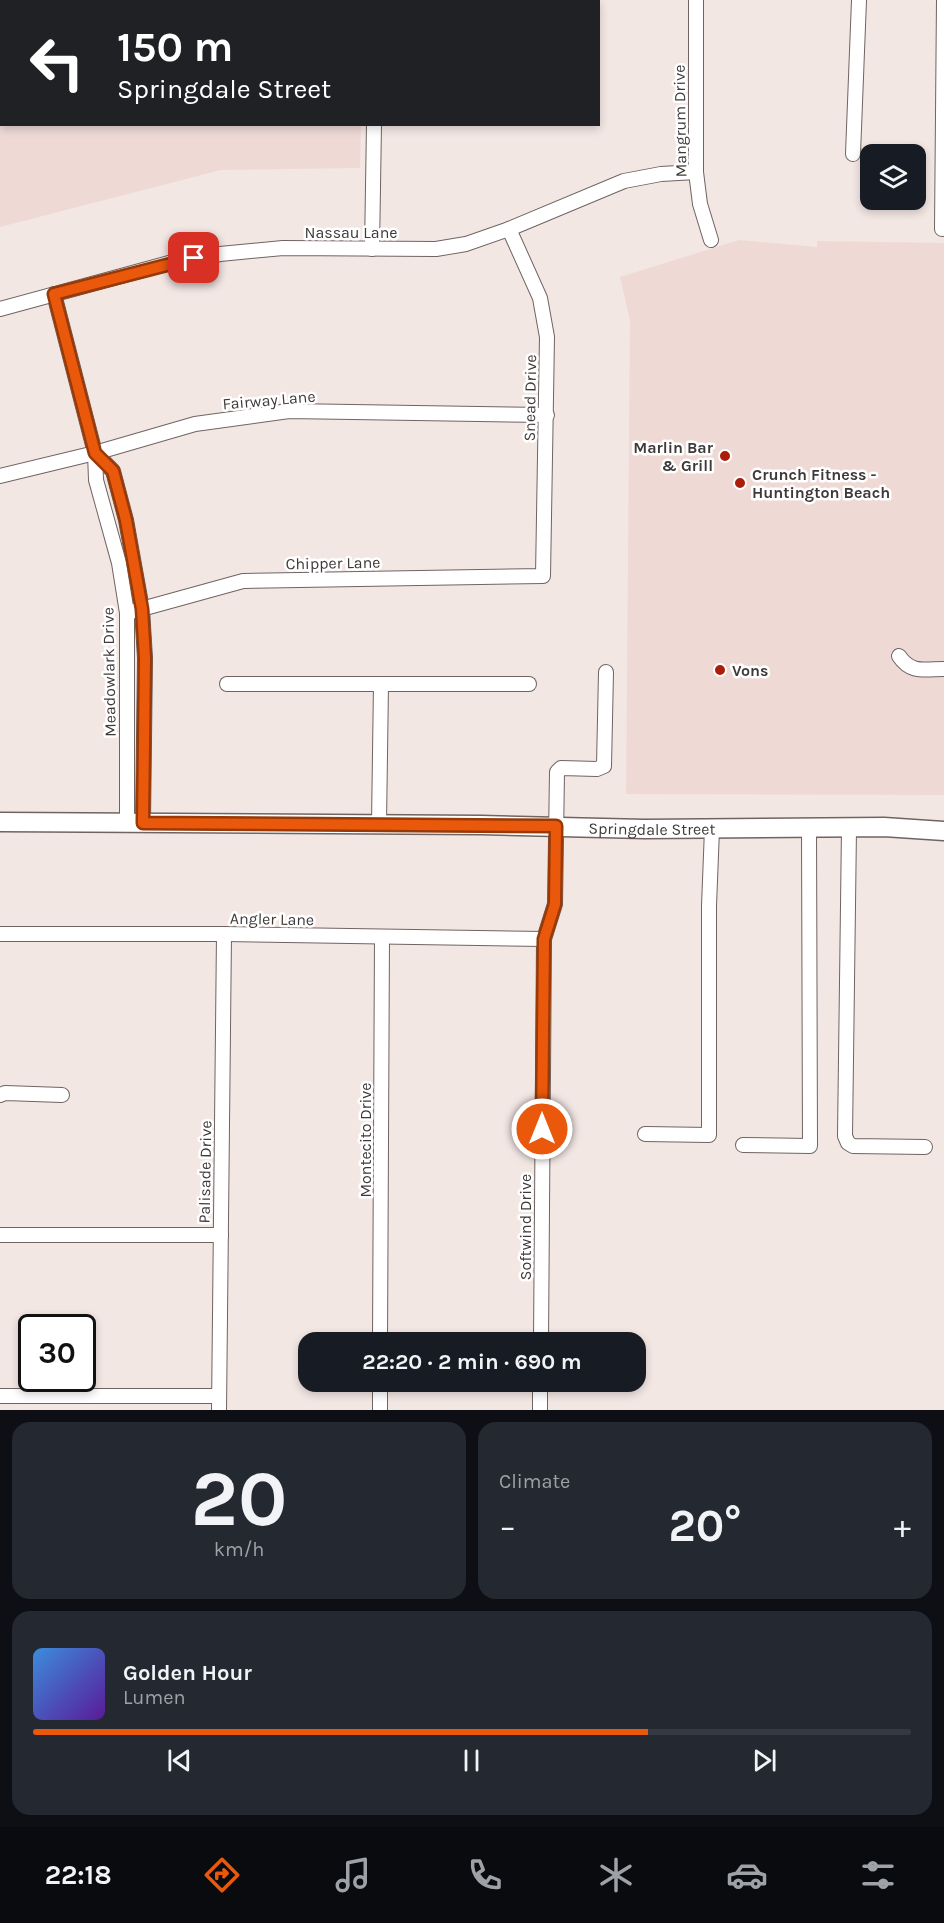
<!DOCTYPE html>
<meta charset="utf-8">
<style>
:root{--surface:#171b24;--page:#242831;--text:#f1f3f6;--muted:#9ea1a6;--line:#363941;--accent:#ea580c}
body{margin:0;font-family:Karla,sans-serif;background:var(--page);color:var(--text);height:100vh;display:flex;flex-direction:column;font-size:22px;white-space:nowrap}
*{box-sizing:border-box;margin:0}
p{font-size:20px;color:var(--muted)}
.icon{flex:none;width:33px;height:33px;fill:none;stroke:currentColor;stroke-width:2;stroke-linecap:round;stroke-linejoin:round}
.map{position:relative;height:1410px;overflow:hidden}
.sheet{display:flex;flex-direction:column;gap:12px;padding:12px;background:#0d0f14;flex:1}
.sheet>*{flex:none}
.guide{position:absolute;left:0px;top:0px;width:600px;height:126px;box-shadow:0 3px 9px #0003;background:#202124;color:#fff;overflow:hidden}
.buttons{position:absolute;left:860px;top:144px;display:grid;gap:12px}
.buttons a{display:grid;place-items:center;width:66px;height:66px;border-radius:12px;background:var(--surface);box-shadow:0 3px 9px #0003;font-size:30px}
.speed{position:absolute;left:18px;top:1314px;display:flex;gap:12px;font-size:30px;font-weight:700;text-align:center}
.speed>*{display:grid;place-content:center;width:78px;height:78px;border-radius:50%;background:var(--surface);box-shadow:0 3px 9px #0003;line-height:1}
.speed .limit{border:3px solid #111;border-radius:9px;background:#fff;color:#111}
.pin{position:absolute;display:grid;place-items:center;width:51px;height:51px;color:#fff;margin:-26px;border-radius:12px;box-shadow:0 3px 9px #0006}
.me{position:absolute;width:66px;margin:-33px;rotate:0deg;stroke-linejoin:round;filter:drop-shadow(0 0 4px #0008)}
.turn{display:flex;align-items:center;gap:21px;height:126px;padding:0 18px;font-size:27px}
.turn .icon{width:78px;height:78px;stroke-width:2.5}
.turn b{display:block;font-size:42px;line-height:51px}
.big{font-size:45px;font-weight:700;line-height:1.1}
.sheet .tile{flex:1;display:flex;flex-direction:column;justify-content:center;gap:9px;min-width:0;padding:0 21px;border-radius:18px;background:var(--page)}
.sheet .dial{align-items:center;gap:0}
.dial b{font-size:78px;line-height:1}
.song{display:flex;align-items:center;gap:18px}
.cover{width:72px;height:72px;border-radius:9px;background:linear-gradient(135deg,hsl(210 70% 55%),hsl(270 70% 35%))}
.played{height:6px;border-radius:3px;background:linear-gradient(90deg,var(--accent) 70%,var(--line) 70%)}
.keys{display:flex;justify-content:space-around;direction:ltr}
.heat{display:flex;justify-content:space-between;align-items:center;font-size:33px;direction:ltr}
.sheet .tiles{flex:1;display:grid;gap:12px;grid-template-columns:1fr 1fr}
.tile:last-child{grid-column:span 2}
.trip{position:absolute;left:298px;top:1332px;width:348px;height:60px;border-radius:18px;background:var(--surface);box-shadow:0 3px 9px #0003;font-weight:700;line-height:60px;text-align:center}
.dock{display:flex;height:96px;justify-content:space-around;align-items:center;background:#090b0e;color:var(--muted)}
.dock .icon{width:42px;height:42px}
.dock .on{color:var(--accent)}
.dock b{font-size:27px;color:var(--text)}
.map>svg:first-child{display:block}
.built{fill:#eed9d5}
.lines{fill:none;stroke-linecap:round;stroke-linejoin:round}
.minor-casing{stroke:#6f6462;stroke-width:16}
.major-casing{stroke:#6f6462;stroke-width:21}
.minor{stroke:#fff;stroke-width:14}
.major{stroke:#fff;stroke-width:18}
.route-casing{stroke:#983908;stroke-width:15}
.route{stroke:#ea580c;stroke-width:10}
.poi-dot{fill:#ac1c0a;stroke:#fff;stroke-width:2}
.labels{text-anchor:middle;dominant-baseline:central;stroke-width:5;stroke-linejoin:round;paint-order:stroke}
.street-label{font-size:16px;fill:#3f3a39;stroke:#fff}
.poi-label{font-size:16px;font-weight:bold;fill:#3f3a39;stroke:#fff;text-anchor:start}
</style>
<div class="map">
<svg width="944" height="1410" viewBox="0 0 944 1410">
<rect width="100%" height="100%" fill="#f3e7e4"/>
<g class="built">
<polygon points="0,0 363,0 2,2 2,124 361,125 360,168 221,170 0,227"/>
<polygon points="739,240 817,247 817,241 944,243 944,795 626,794 630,321 620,277"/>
</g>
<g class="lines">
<g class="minor-casing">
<g id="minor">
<polyline points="696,0 696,172 700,204 711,240"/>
<polyline points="327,2 327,0"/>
<polyline points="379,2 379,0"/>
<polyline points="540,2 540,0"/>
<polyline points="853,154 859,0"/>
<polyline points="942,229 944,0"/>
<polyline points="372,249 374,124"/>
<polyline points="54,294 95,453 96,480 119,563 127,613 127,823"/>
<polyline points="0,309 169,263 220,254 283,248 436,249 466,244 509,229 624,181 661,174 696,172"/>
<polyline points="95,453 113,471 126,520 142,609 145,658 143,823"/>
<polyline points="0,476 95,453 195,424 289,411 547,415"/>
<polyline points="127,613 243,581 543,576 547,337 540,298 509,229"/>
<path d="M899,656C911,674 925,669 944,669"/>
<polyline points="227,684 529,684"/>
<polyline points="379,824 381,684"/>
<polyline points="849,828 845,1136 848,1143 853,1146 925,1147"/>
<polyline points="0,934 224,934 544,939"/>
<polyline points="0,1095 5,1093 62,1095"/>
<polyline points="645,1134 709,1135 709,906 712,829"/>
<polyline points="743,1145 810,1146 809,828"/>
<polyline points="0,1235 221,1235"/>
<polyline points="380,1342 382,937"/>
<polyline points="541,1342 544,939 555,904 557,772 561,768 597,769 604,766 606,672"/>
<polyline points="0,1396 219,1396"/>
<polyline points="219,1410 224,934"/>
<polyline points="380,1410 380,1382"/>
<polyline points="540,1410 540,1382"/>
</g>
</g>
<g class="major-casing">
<g id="major">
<path id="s1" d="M0,822L481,825L645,829L884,827L944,831"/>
</g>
</g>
<use href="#minor" class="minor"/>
<use href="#major" class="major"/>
</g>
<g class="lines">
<g class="route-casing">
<polyline id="route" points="194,258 54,294 95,453 113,471 126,520 142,609 145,658 143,823 556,826 555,904 544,939 542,1129"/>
</g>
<use href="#route" class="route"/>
</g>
<g class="poi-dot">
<circle cx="725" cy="456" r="6"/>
<circle cx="740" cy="483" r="6"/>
<circle cx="720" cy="670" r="6"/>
</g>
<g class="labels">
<g class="street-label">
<text transform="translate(680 121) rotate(-91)">Mangrum Drive</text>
<text x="351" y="232">Nassau Lane</text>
<text transform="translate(530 398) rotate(-89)">Snead Drive</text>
<text transform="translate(269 400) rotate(-5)">Fairway Lane</text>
<text transform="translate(333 563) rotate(-1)">Chipper Lane</text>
<text transform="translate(109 672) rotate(-91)">Meadowlark Drive</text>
<text stroke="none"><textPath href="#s1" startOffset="652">Springdale Street</textPath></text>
<text transform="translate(272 919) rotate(1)">Angler Lane</text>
<text transform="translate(365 1140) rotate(-90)">Montecito Drive</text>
<text transform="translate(205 1172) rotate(-89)">Palisade Drive</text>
<text transform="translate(525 1227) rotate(-90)">Softwind Drive</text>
</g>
<g class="poi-label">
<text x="713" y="447" text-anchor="end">Marlin Bar<tspan x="713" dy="18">&amp; Grill</tspan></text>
<text x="752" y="474">Crunch Fitness -<tspan x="752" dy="18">Huntington Beach</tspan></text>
<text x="732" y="670">Vons</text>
</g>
</g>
</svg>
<div class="buttons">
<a><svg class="icon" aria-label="layers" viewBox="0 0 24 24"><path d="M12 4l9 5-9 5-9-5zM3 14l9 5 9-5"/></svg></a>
</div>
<div class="speed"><div class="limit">30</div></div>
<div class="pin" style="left:194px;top:258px;background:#d93025"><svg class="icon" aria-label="arrive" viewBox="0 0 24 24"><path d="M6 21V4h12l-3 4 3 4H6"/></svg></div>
<svg class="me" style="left:542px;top:1129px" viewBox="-20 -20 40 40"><circle r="17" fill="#ea580c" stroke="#fff" stroke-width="3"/><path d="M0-11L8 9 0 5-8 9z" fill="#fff"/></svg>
<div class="trip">22:20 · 2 min · 690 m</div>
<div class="guide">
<div class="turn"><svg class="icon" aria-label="left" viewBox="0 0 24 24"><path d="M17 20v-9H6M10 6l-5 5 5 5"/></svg><div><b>150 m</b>Springdale Street</div></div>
</div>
</div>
<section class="sheet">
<div class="tiles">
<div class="tile dial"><b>20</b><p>km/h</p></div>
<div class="tile"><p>Climate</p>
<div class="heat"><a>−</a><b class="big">20°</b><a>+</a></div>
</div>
<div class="tile">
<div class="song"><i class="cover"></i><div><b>Golden Hour</b><p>Lumen</p></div></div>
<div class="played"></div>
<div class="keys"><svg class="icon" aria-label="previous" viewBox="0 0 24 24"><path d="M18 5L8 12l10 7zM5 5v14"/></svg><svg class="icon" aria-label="pause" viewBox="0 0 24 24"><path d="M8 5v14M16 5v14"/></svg><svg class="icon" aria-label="next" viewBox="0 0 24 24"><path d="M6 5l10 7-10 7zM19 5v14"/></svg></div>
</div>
</div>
</section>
<nav class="dock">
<b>22:18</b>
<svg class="icon on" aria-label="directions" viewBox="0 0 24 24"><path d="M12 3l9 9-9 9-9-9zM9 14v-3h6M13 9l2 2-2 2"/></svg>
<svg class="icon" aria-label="music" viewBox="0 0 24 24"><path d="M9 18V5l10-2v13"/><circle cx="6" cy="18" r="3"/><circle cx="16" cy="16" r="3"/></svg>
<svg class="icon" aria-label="phone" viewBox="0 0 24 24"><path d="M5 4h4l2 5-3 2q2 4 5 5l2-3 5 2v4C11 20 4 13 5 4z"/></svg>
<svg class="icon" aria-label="climate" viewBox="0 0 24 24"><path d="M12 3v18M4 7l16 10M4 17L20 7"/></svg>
<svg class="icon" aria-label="car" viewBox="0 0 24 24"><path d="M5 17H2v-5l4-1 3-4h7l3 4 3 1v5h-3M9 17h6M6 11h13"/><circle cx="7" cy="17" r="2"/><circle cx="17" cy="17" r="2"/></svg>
<svg class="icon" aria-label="filters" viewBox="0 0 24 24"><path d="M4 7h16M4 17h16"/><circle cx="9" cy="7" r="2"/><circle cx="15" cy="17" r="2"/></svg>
</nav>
